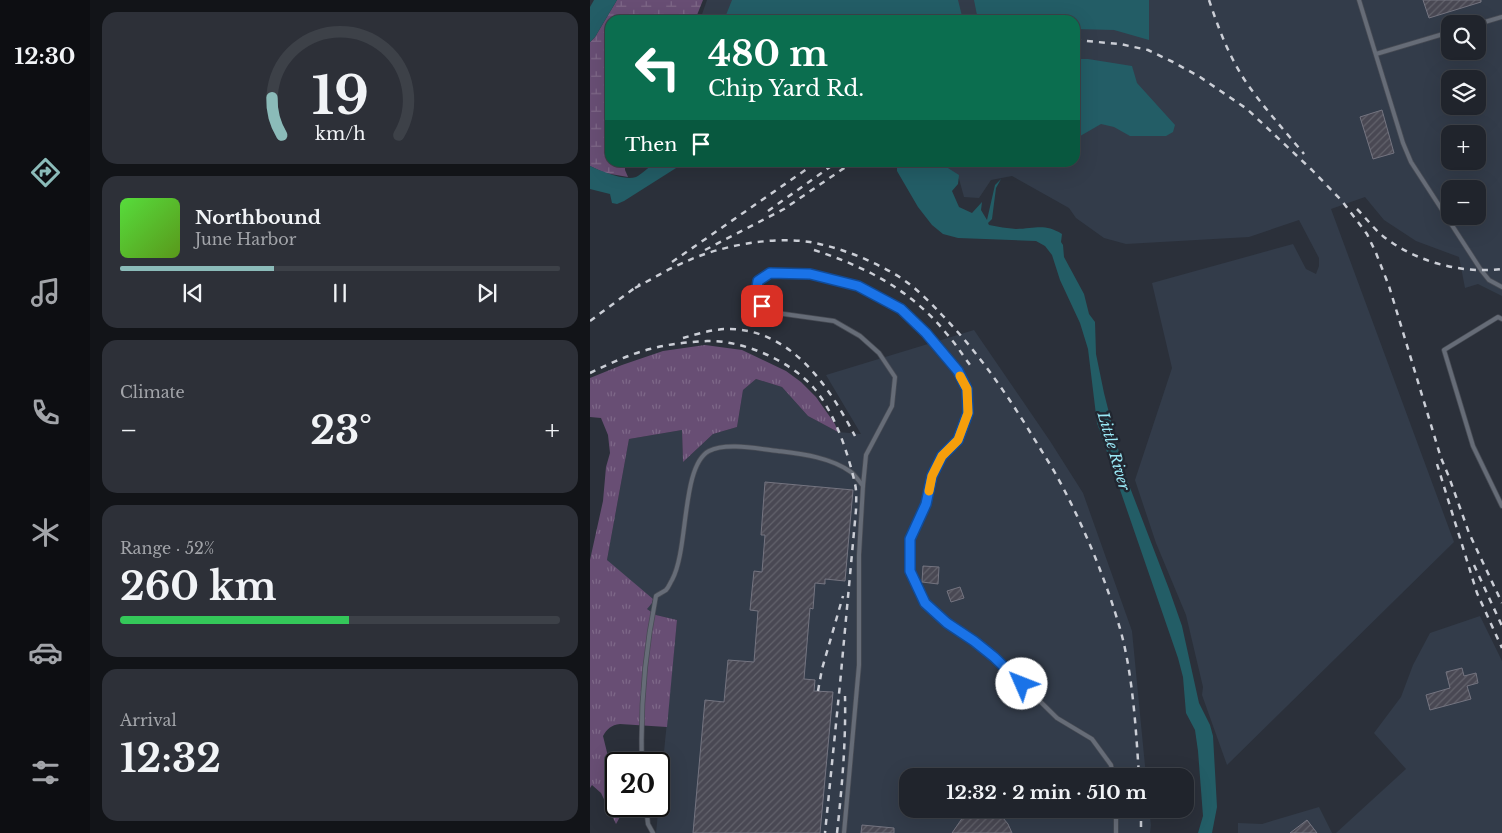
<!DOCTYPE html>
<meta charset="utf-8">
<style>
:root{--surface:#20242c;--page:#2d3038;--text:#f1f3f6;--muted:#a2a4a9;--line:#3d4148;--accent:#8bbbb9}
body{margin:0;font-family:"Libre Baskerville",serif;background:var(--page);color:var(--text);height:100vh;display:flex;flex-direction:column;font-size:19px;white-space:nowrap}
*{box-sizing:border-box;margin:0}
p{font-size:16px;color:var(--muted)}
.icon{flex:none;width:28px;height:28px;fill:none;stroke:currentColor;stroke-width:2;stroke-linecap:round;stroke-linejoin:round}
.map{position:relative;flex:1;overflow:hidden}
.details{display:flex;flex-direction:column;gap:12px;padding:12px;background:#121418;width:500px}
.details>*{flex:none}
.top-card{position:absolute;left:15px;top:15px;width:475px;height:152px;border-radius:15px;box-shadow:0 5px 20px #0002,0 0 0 1px var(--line);background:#0b6e4f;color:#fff;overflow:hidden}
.fabs{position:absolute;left:851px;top:15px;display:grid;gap:10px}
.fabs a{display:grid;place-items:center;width:45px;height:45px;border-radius:10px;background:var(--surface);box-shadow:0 5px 20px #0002,0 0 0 1px var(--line);font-size:25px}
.speed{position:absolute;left:15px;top:752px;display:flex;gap:10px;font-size:25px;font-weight:700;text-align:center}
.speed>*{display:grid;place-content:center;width:65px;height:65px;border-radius:50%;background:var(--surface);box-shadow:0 5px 20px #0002,0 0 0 1px var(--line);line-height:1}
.speed .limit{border:2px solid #111;border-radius:8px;background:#fff;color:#111}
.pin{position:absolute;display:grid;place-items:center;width:42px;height:42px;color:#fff;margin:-21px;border-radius:10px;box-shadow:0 2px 8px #0006}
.me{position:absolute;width:55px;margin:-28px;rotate:314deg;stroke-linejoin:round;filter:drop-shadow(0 0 4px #0008)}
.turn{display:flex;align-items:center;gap:18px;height:105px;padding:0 20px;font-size:22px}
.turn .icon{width:65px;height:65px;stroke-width:2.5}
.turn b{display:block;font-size:35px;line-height:42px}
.then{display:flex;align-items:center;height:48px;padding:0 20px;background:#0003;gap:10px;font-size:19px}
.big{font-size:38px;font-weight:800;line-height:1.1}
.details .card{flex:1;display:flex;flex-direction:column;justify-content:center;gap:8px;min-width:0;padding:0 18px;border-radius:15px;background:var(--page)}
.details .dial{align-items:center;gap:0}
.dial svg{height:130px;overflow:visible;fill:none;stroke:var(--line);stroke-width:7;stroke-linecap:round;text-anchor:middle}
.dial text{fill:var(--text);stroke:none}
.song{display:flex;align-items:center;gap:15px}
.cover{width:60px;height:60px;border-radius:8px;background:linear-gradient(135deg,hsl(110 70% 55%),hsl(90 70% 35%))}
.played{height:5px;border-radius:2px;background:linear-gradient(90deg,var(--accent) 35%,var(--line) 35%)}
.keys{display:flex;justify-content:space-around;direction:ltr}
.heat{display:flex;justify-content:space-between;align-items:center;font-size:28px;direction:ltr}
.charge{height:8px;border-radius:4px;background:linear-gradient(90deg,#34c759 52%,var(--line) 0)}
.trip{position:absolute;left:309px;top:768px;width:295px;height:50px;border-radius:15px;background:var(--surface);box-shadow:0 5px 20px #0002,0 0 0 1px var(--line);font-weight:800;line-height:50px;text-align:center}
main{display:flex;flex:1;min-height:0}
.tabs{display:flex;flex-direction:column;width:90px;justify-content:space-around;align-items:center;background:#0d0e12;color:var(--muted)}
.tabs .icon{width:35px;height:35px}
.tabs .on{color:var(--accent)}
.tabs b{font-size:22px;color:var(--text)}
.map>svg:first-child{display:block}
.built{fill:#333c4a;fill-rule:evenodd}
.grass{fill:url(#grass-tufts)}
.wetland{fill:url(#wetland-marsh)}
.water{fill:#235d66}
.building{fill:url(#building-hatch);stroke:#747480}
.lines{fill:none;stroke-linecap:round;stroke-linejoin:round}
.service-casing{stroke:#474b54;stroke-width:5.5}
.service{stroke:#666c77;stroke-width:4}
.rail{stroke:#cbced6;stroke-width:2.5;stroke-dasharray:6 6;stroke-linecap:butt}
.route-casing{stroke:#114b97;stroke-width:12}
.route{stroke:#1a73e8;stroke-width:9}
.slow{stroke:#f59e0b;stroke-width:9}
.labels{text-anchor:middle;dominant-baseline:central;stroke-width:5;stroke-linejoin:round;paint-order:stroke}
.water-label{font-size:15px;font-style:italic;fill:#9ae9f6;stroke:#212630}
</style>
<main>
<nav class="tabs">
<b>12:30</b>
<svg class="icon on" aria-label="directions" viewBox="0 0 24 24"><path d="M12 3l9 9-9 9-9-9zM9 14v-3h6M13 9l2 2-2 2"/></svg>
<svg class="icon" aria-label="music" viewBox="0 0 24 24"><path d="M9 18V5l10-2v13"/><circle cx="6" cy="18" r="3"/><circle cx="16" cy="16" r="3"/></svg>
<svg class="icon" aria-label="phone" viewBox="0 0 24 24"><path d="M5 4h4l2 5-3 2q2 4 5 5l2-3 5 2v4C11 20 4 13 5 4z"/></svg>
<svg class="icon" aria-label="climate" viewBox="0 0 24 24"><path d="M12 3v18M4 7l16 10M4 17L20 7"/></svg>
<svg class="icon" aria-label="car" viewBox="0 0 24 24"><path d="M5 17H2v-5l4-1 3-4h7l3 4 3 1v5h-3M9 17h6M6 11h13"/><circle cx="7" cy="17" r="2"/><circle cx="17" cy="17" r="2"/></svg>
<svg class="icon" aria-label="filters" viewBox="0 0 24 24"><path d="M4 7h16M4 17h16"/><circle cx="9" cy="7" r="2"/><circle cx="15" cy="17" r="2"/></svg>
</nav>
<section class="details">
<div class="card dial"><svg viewBox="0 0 100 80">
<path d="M14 69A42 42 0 1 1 86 69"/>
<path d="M14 69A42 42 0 0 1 8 46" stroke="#8bbbb9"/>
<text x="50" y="56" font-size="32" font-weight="700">19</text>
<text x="50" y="72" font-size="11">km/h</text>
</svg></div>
<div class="card">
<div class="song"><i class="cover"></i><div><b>Northbound</b><p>June Harbor</p></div></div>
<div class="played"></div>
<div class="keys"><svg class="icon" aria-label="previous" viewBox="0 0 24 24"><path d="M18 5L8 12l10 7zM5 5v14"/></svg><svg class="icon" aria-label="pause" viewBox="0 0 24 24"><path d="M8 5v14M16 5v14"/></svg><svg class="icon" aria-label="next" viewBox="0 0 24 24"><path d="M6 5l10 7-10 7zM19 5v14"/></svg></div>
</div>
<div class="card"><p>Climate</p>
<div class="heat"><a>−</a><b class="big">23°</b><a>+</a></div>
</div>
<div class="card"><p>Range · 52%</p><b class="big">260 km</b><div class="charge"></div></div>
<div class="card"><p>Arrival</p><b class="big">12:32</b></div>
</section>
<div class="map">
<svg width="912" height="833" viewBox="0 0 912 833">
<defs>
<pattern id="grass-tufts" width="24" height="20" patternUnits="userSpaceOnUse" patternTransform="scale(1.25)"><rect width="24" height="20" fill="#684e74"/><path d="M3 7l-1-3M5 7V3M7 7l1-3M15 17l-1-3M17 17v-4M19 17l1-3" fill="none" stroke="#7e6888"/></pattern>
<pattern id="wetland-marsh" width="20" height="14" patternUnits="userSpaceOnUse" patternTransform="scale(1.25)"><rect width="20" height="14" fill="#684e74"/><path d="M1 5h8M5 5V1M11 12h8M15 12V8" fill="none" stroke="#7e6888"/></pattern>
<pattern id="building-hatch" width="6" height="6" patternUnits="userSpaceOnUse" patternTransform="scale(1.25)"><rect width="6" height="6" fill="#494853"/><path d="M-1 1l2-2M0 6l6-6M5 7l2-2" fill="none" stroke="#63636c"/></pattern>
</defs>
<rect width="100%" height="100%" fill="#2b303a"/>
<g class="built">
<path d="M117,0H912V296L888,284L875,288L869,257L826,241L794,220L775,197L741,209L864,542L637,765L612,695L613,687L596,615L566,543L545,480L582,368L562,283L703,244L716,269L726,274L729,266V258L709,220L659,237L536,244L514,238L486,218L479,208L422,176L401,180L389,198L374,197L369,179L344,163L485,162V20H110ZM860,24H888V51H860ZM860,79H888V106H860ZM860,134H888V161H860ZM860,189H888V216H860Z"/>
<polygon points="384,330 460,441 493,493 542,631 556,776 318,776 318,809 559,809 561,825 560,833 66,833 87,620 66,615 57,609 17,560 39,439 92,430 93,462 123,434 147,427 153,390 166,379 192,387 218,416 248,432 271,434 236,375"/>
<polygon points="890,616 912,661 912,833 746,833 816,769 784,733 811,697 823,665 840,633"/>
<polygon points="729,807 742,833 648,833 648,823 672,824"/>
</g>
<path class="grass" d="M115,345L152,350L196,371L211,382L226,397L245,424L248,432L218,416L192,387L166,379L153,390L147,427L123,434L93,462L92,430L39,439L17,560L63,599L62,603L57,609L66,615L87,620L77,727L30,724C21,725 17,729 13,736L26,789V806H34L35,808L26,824L11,793L2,785L0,788V560L13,501L16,467L20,453L18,435L11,418L0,417V378L32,365L73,351Z"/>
<polygon class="wetland" points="27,0 113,0 105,20 20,20 20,162 35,163 35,170 38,177 15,173 0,166 0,42 5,37"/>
<g class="water">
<polygon points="4,0 27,0 5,37 0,42 0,7"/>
<polygon points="142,0 368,0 373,20 134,20"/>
<polygon points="384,0 559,0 559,40 524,30 485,29 485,20 388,20"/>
<polygon points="485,59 498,59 542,66 547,83 585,125 583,132 576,136 540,136 524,127 511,124 485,139"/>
<path d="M65,162L94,163L34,201L27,204L22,203L20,194L0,189V166C11,171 34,181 46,177C52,174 59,167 65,162Z"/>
<path d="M307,163H327L332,166H336L341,163H350L369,175L368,184L362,191L369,207L382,213L392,202L391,210L397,220L405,185L411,179L406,188L402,219L398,223L399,225C408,227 417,228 426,229C445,229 454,223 472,234L471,242L473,245L474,257L494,294L499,314L505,322L506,354L514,393L534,472L579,589L592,626L609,703L620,725L623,736L627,807L622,833H608L613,816L608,751L605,730L596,713L593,677L588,658L507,423L498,349L490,323L470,280L462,255L455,246L446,241L368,238L353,234L342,225L328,207L307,171Z"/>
</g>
<g class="building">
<polygon points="833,0 891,0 891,2 839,18"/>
<polygon points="792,110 804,153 783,159 770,117"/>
<polygon points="175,482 263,490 255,581 235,579 235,584 225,583 223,609 220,608 214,679 225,680 224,691 243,692 230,833 103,833 115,700 134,702 138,660 164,662 168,611 160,610 164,571 172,572 175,535 171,535"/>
<polygon points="333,566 349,567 348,584 332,582"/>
<polygon points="370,587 374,598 361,602 357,591"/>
<polygon points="872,668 874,676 886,673 888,683 877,686 881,699 840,710 836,695 860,688 856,672"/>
<polygon points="393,809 407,813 413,818 418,824 422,833 362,833 373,817 379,813"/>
<polygon points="717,820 727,833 700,833"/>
<polygon points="272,825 304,828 304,833 271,833"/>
</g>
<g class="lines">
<g class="service-casing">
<g id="service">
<polyline points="769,0 813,143 821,162 891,270 899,280 912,287"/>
<polyline points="888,24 912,17"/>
<polyline points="786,54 860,32"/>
<polyline points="912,319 908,317 854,350 883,446 912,506"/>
<polyline points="273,486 276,455 302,406 305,377 289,353 270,336 244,321 187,313 172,305 166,294 168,281 181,273 220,274 268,286 311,309 336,333 368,371 377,389 378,413 368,440 352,457 343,476 335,504 320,539 320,571 335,603 357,623 384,641 405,657 467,718 502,739 521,765 523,776"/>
<path d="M52,764C50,707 55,651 66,596C69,594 73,592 76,590C79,587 80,583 82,580C99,549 91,466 119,451C136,442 169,449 188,451C212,454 240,457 261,472C265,475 269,481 273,486L269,555V665L254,833"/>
<polyline points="56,806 58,824 63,833"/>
<polyline points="526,833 526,809"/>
</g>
</g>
<use href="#service" class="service"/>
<g class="rail">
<path d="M619,0C629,30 640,59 658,85C675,109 695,131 714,154"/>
<polyline points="485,40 530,44 558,50 583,62 610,77 657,109 722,170 752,201 777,234 786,253 799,286 851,458 859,477 879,533 912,603"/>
<path d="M767,209C776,218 784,229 794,237C827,262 871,274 912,269"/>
<polyline points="178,211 247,162"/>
<polyline points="115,250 194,209 263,162"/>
<path d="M224,250C276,267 321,290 356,333C365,343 372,354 380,365"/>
<polyline points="82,262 227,162"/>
<path d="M45,288C62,279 78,269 95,262C129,246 182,236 220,242C252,248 284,261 311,278C326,288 340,302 352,315C385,349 412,387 437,427C446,442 455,456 464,471C491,519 516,579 531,632C543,677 546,730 549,776"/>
<polyline points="0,321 50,284"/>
<path d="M93,338C107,334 123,329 138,329C201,329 239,386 265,436"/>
<path d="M0,373C19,364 40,354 60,349C78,344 98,342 117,341C152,340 199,360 223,387C244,411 258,452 265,484C267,492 266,502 266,510L250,684L235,833"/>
<polyline points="847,464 887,593 912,648"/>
<polyline points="884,565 912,626"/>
<polyline points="228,691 232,669 253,596"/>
<polyline points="551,809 551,833"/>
<path d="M247,833C252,787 256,742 255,696"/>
</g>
</g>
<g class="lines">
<g class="route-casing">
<polyline id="route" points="172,306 166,294 168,281 180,273 220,274 268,286 311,309 336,333 368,371 377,389 378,413 368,440 352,456 342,476 336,504 320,539 320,571 335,603 357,623 384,641 404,657 432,684"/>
</g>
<use href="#route" class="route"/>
<polyline class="slow" points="339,491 342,476 352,456 368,440 378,413 377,389 370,376"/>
</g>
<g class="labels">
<g class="water-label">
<text transform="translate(524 451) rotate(74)">Little River</text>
</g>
</g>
</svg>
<div class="fabs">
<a><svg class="icon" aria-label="search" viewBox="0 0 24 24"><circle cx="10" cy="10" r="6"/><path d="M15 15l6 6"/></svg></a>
<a><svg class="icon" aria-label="layers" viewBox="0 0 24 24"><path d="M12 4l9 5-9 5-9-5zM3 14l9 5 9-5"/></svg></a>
<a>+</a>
<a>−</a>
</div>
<div class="speed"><div class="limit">20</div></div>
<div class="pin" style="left:172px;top:306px;background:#d93025"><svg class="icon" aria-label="arrive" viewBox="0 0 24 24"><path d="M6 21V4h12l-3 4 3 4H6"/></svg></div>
<svg class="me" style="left:432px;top:684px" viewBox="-20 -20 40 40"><circle r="19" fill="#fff"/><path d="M0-13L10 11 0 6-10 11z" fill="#1a73e8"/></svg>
<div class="trip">12:32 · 2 min · 510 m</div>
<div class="top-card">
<div class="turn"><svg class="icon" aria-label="left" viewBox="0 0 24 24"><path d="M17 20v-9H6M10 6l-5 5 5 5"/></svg><div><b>480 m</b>Chip Yard Rd.</div></div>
<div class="then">Then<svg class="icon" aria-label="arrive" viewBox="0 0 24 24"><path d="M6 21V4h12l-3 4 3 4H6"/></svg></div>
</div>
</div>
</main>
